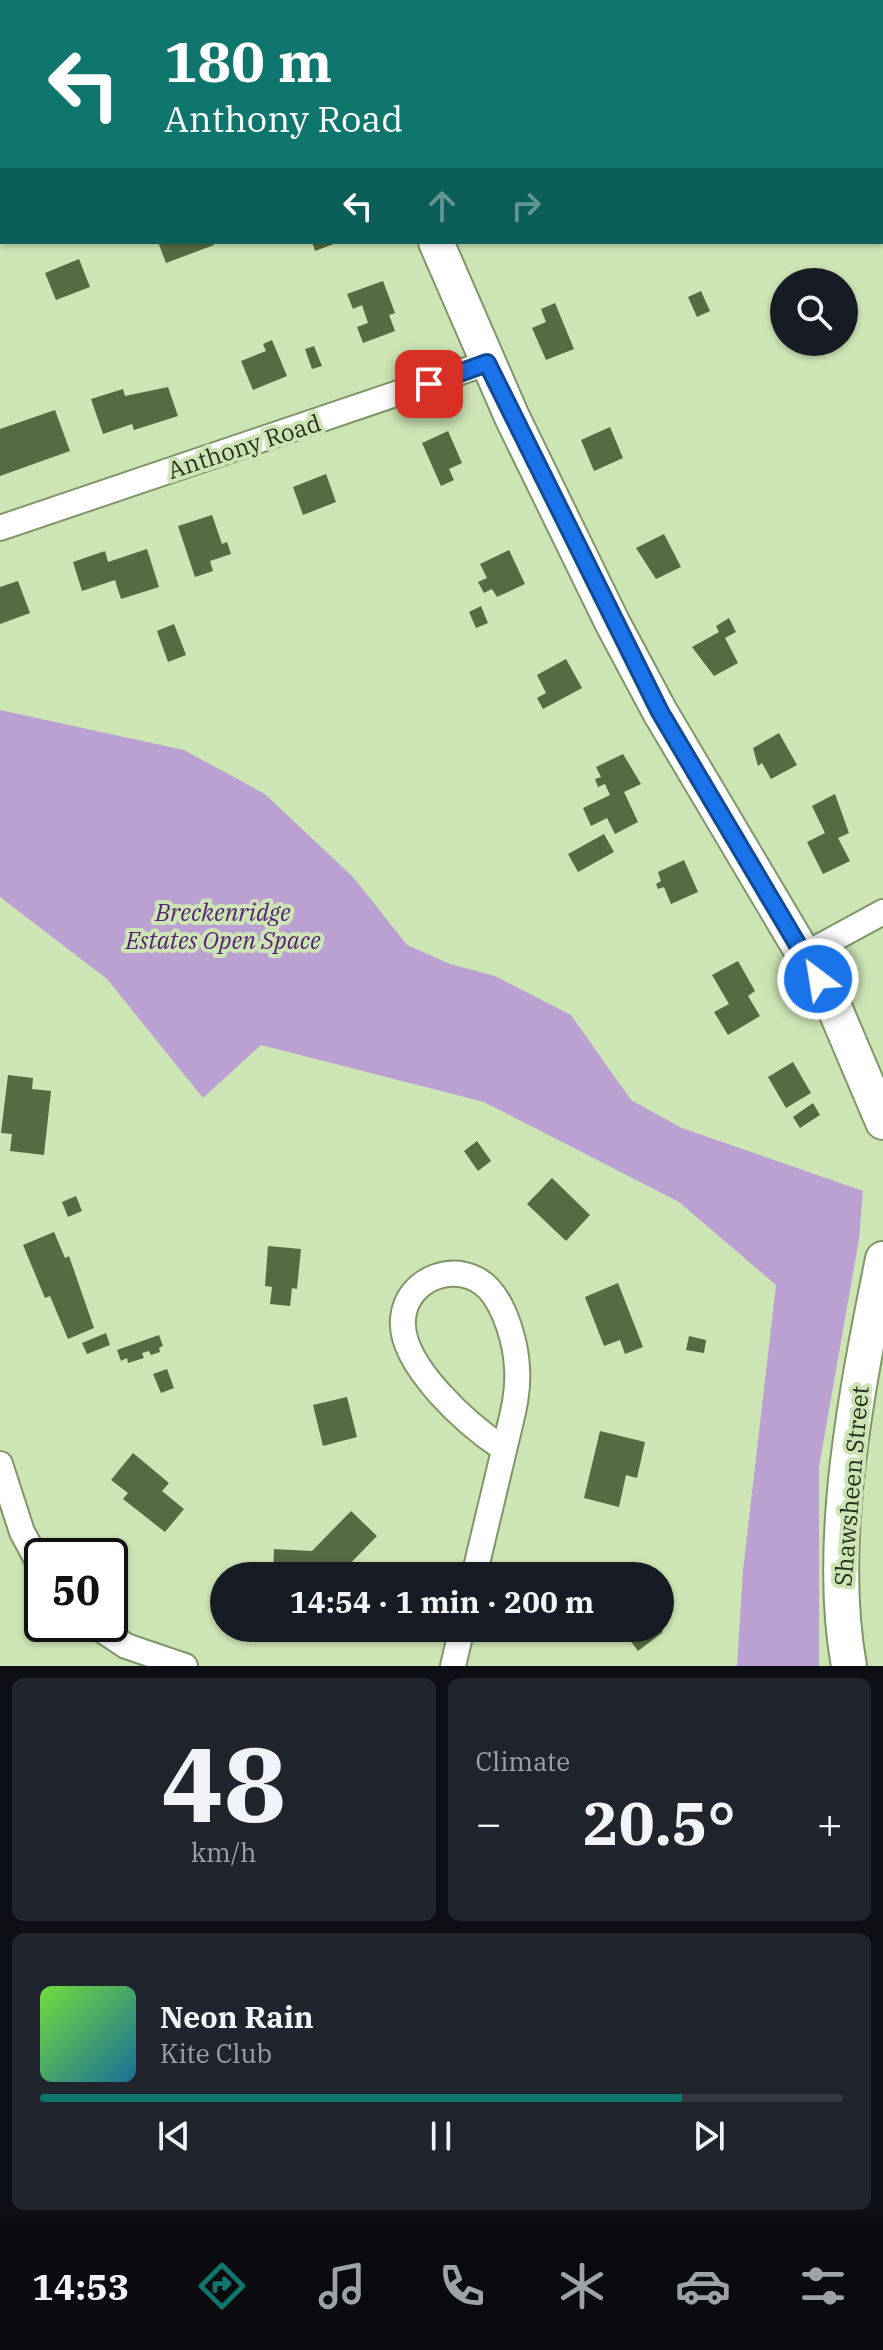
<!DOCTYPE html>
<meta charset="utf-8">
<style>
:root{--surface:#171b24;--page:#20242c;--text:#f1f3f6;--muted:#9ea1a6;--line:#363941;--accent:#0f766e}
body{margin:0;font-family:"IBM Plex Serif",serif;background:var(--page);color:var(--text);height:100vh;display:flex;flex-direction:column;font-size:30px;white-space:nowrap}
*{box-sizing:border-box;margin:0}
p{font-size:26px;color:var(--muted)}
.icon{flex:none;width:44px;height:44px;fill:none;stroke:currentColor;stroke-width:2;stroke-linecap:round;stroke-linejoin:round}
.map{position:relative;height:1666px;overflow:hidden}
.details{display:flex;flex-direction:column;gap:12px;padding:12px;background:#0d0f14;flex:1}
.details>*{flex:none}
.hud{position:absolute;left:0px;top:0px;width:884px;height:244px;box-shadow:0 2px 6px #0004;background:#0f766e;color:#fff;overflow:hidden}
.fabs{position:absolute;left:770px;top:268px;display:grid;gap:16px}
.fabs a{display:grid;place-items:center;width:88px;height:88px;border-radius:50%;background:var(--surface);box-shadow:0 2px 6px #0004;font-size:40px}
.speed{position:absolute;left:24px;top:1538px;display:flex;gap:16px;font-size:40px;font-weight:700;text-align:center}
.speed>*{display:grid;place-content:center;width:104px;height:104px;border-radius:50%;background:var(--surface);box-shadow:0 2px 6px #0004;line-height:1}
.speed .limit{border:4px solid #111;border-radius:12px;background:#fff;color:#111}
.pin{position:absolute;display:grid;place-items:center;width:68px;height:68px;color:#fff;margin:-34px;border-radius:16px;box-shadow:0 4px 12px #0006}
.me{position:absolute;width:88px;margin:-44px;rotate:329deg;stroke-linejoin:round;filter:drop-shadow(0 0 6px #0008)}
.turn{display:flex;align-items:center;gap:28px;height:168px;padding:0 32px;font-size:36px}
.turn .icon{width:104px;height:104px;stroke-width:2.5}
.turn b{display:block;font-size:56px;line-height:68px}
.lanes{display:flex;align-items:center;height:76px;padding:0 32px;background:#0003;justify-content:center;gap:40px;direction:ltr}
.lanes .off{opacity:.35}
.big{font-size:60px;font-weight:700;line-height:1.1}
.details .tile{flex:1;display:flex;flex-direction:column;justify-content:center;gap:12px;min-width:0;padding:0 28px;border-radius:12px;background:var(--page)}
.details .dial{align-items:center;gap:0}
.dial b{font-size:104px;line-height:1}
.song{display:flex;align-items:center;gap:24px}
.cover{width:96px;height:96px;border-radius:12px;background:linear-gradient(135deg,hsl(100 70% 55%),hsl(200 70% 35%))}
.played{height:8px;border-radius:4px;background:linear-gradient(90deg,var(--accent) 80%,var(--line) 80%)}
.keys{display:flex;justify-content:space-around;direction:ltr}
.heat{display:flex;justify-content:space-between;align-items:center;font-size:44px;direction:ltr}
.details .tiles{flex:1;display:grid;gap:12px;grid-template-columns:1fr 1fr}
.tile:last-child{grid-column:span 2}
.trip{position:absolute;left:210px;top:1562px;width:464px;height:80px;border-radius:40px;background:var(--surface);box-shadow:0 2px 6px #0004;font-weight:700;line-height:80px;text-align:center}
.menu{display:flex;height:128px;justify-content:space-around;align-items:center;background:#090b0e;color:var(--muted)}
.menu .icon{width:56px;height:56px}
.menu .current{color:var(--accent)}
.menu b{font-size:36px;color:var(--text)}
.map>svg:first-child{display:block}
.green{fill:#bba1d1}
.building{fill:#576b40}
.lines{fill:none;stroke-linecap:round;stroke-linejoin:round}
.street-casing{stroke:#809568;stroke-width:28}
.secondary-casing{stroke:#809568;stroke-width:38}
.street{stroke:#fff;stroke-width:24}
.secondary{stroke:#fff;stroke-width:34}
.route-casing{stroke:#114b97;stroke-width:20}
.route{stroke:#1a73e8;stroke-width:14}
.labels{text-anchor:middle;dominant-baseline:central;stroke-width:8;stroke-linejoin:round;paint-order:stroke}
.street-label{font-size:24px;fill:#2a3320;stroke:#cde5b5}
.park-label{font-size:24px;font-style:italic;fill:#541f75;stroke:#cde5b5}
</style>
<div class="map">
<svg width="883" height="1666" viewBox="0 0 883 1666">
<rect width="100%" height="100%" fill="#cde5b5"/>
<polygon class="green" points="0,710 184,750 265,794 354,878 407,945 450,964 495,976 571,1015 631,1100 682,1128 863,1191 859,1239 819,1467 819,1666 737,1666 743,1570 776,1285 679,1202 484,1102 261,1045 203,1098 107,979 0,897"/>
<g class="building">
<polygon points="158,242 213,242 214,245 166,263"/>
<polygon points="312,242 339,242 315,251"/>
<polygon points="79,259 90,287 56,300 45,273"/>
<polygon points="383,281 395,313 389,315 395,331 363,343 357,327 368,323 362,305 353,309 347,294"/>
<polygon points="701,291 710,311 697,317 688,297"/>
<polygon points="555,303 574,349 546,360 532,328 546,322 541,309"/>
<polygon points="272,340 287,376 253,390 241,361 266,351 263,344"/>
<polygon points="314,346 322,366 312,369 305,349"/>
<polygon points="168,387 178,416 134,430 132,424 103,434 91,399 123,389 125,396"/>
<polygon points="55,410 70,451 0,476 0,429"/>
<polygon points="610,427 623,458 594,471 581,440"/>
<polygon points="448,431 462,463 449,469 454,480 441,486 422,443"/>
<polygon points="326,474 336,502 303,515 293,487"/>
<polygon points="212,515 222,544 227,542 231,554 210,561 213,571 195,577 178,526"/>
<polygon points="664,534 681,567 656,579 636,548"/>
<polygon points="147,549 159,587 121,599 115,580 82,591 73,562 105,551 108,562"/>
<polygon points="509,550 525,584 497,597 492,589 484,593 478,582 487,578 480,564"/>
<polygon points="18,581 30,613 0,624 0,587"/>
<polygon points="481,606 488,623 476,628 469,612"/>
<polygon points="729,618 736,632 725,638 738,663 714,676 692,647 719,632 716,626"/>
<polygon points="174,624 186,655 168,662 157,631"/>
<polygon points="566,659 582,688 543,709 537,698 546,693 537,675"/>
<polygon points="779,733 797,765 771,779 762,763 758,766 753,748"/>
<polygon points="623,754 641,784 624,792 638,822 615,834 607,818 591,826 583,808 610,795 605,784 598,787 595,779 601,777 596,767"/>
<polygon points="835,794 849,833 838,838 850,861 823,874 807,842 825,833 812,806"/>
<polygon points="604,834 614,852 578,872 568,854"/>
<polygon points="684,860 698,892 671,904 664,887 658,889 656,884 661,881 658,872"/>
<polygon points="738,961 755,991 748,996 760,1016 728,1035 714,1012 729,1004 712,975"/>
<polygon points="793,1062 811,1093 786,1108 768,1077"/>
<polygon points="8,1075 33,1078 32,1089 51,1091 44,1155 10,1151 12,1134 1,1133"/>
<polygon points="813,1103 820,1115 800,1128 793,1117"/>
<polygon points="477,1141 491,1161 478,1171 464,1151"/>
<polygon points="552,1178 590,1215 566,1241 527,1204"/>
<polygon points="76,1196 82,1211 68,1217 62,1202"/>
<polygon points="54,1232 65,1258 69,1256 94,1328 68,1339 50,1296 45,1298 23,1245"/>
<polygon points="268,1246 301,1249 297,1289 292,1288 290,1306 270,1304 272,1287 265,1286"/>
<polygon points="618,1283 643,1347 625,1354 620,1340 604,1346 585,1297"/>
<polygon points="106,1333 110,1345 87,1354 82,1343"/>
<polygon points="159,1335 163,1346 159,1348 160,1352 151,1355 149,1351 142,1353 144,1358 128,1363 127,1358 121,1361 117,1350"/>
<polygon points="689,1336 706,1340 704,1353 686,1350"/>
<polygon points="167,1369 174,1388 161,1393 153,1374"/>
<polygon points="347,1397 357,1437 323,1446 313,1405"/>
<polygon points="600,1431 645,1442 637,1478 626,1475 619,1507 584,1498"/>
<polygon points="133,1453 169,1483 162,1491 184,1509 165,1532 123,1499 128,1493 111,1480"/>
<polygon points="351,1511 377,1536 338,1576 327,1569 320,1576 273,1576 274,1549 312,1551"/>
<polygon points="610,1564 619,1576 594,1576"/>
<polygon points="621,1628 660,1628 663,1632 638,1651"/>
</g>
<g class="lines">
<g class="street-casing">
<g id="street">
<polyline points="822,2 824,0"/>
<polyline points="0,229 2,228"/>
<polyline points="0,528 487,363"/>
<polyline points="804,955 883,912"/>
<polyline points="0,1464 22,1532 42,1569"/>
<path d="M474,1576C484,1533 495,1489 505,1446C511,1420 519,1395 517,1368C516,1344 506,1308 489,1289C460,1258 406,1277 403,1319C399,1365 469,1426 504,1449"/>
<polyline points="93,1624 126,1646 185,1666"/>
<polyline points="453,1666 462,1628"/>
</g>
</g>
<g class="secondary-casing">
<g id="secondary">
<polyline points="353,0 353,2"/>
<polyline points="436,242 512,417 613,624 660,712 832,1002 883,1122"/>
<path d="M849,1666C826,1541 858,1383 883,1259"/>
</g>
</g>
<use href="#street" class="street"/>
<use href="#secondary" class="secondary"/>
</g>
<g class="lines">
<g class="route-casing">
<polyline id="route" points="429,384 487,363 660,712 818,979"/>
</g>
<use href="#route" class="route"/>
</g>
<g class="labels">
<g class="street-label">
<text transform="translate(244 446) rotate(-18)">Anthony Road</text>
<text transform="translate(851 1486) rotate(-85)">Shawsheen Street</text>
</g>
<g class="park-label">
<text x="223" y="912">Breckenridge<tspan x="223" dy="28">Estates Open Space</tspan></text>
</g>
</g>
</svg>
<div class="fabs">
<a><svg class="icon" aria-label="search" viewBox="0 0 24 24"><circle cx="10" cy="10" r="6"/><path d="M15 15l6 6"/></svg></a>
</div>
<div class="speed"><div class="limit">50</div></div>
<div class="pin" style="left:429px;top:384px;background:#d93025"><svg class="icon" aria-label="arrive" viewBox="0 0 24 24"><path d="M6 21V4h12l-3 4 3 4H6"/></svg></div>
<svg class="me" style="left:818px;top:979px" viewBox="-20 -20 40 40"><circle r="17" fill="#1a73e8" stroke="#fff" stroke-width="3"/><path d="M0-11L8 9 0 5-8 9z" fill="#fff"/></svg>
<div class="trip">14:54 · 1 min · 200 m</div>
<div class="hud">
<div class="turn"><svg class="icon" aria-label="left" viewBox="0 0 24 24"><path d="M17 20v-9H6M10 6l-5 5 5 5"/></svg><div><b>180 m</b>Anthony Road</div></div>
<div class="lanes"><svg class="icon" aria-label="left" viewBox="0 0 24 24"><path d="M17 20v-9H6M10 6l-5 5 5 5"/></svg><svg class="icon off" aria-label="ahead" viewBox="0 0 24 24"><path d="M12 20V5M6 11l6-6 6 6"/></svg><svg class="icon off" aria-label="right" viewBox="0 0 24 24"><path d="M7 20v-9h11M14 6l5 5-5 5"/></svg></div>
</div>
</div>
<section class="details">
<div class="tiles">
<div class="tile dial"><b>48</b><p>km/h</p></div>
<div class="tile"><p>Climate</p>
<div class="heat"><a>−</a><b class="big">20.5°</b><a>+</a></div>
</div>
<div class="tile">
<div class="song"><i class="cover"></i><div><b>Neon Rain</b><p>Kite Club</p></div></div>
<div class="played"></div>
<div class="keys"><svg class="icon" aria-label="previous" viewBox="0 0 24 24"><path d="M18 5L8 12l10 7zM5 5v14"/></svg><svg class="icon" aria-label="pause" viewBox="0 0 24 24"><path d="M8 5v14M16 5v14"/></svg><svg class="icon" aria-label="next" viewBox="0 0 24 24"><path d="M6 5l10 7-10 7zM19 5v14"/></svg></div>
</div>
</div>
</section>
<nav class="menu">
<b>14:53</b>
<svg class="icon current" aria-label="directions" viewBox="0 0 24 24"><path d="M12 3l9 9-9 9-9-9zM9 14v-3h6M13 9l2 2-2 2"/></svg>
<svg class="icon" aria-label="music" viewBox="0 0 24 24"><path d="M9 18V5l10-2v13"/><circle cx="6" cy="18" r="3"/><circle cx="16" cy="16" r="3"/></svg>
<svg class="icon" aria-label="phone" viewBox="0 0 24 24"><path d="M5 4h4l2 5-3 2q2 4 5 5l2-3 5 2v4C11 20 4 13 5 4z"/></svg>
<svg class="icon" aria-label="climate" viewBox="0 0 24 24"><path d="M12 3v18M4 7l16 10M4 17L20 7"/></svg>
<svg class="icon" aria-label="car" viewBox="0 0 24 24"><path d="M5 17H2v-5l4-1 3-4h7l3 4 3 1v5h-3M9 17h6M6 11h13"/><circle cx="7" cy="17" r="2"/><circle cx="17" cy="17" r="2"/></svg>
<svg class="icon" aria-label="filters" viewBox="0 0 24 24"><path d="M4 7h16M4 17h16"/><circle cx="9" cy="7" r="2"/><circle cx="15" cy="17" r="2"/></svg>
</nav>
